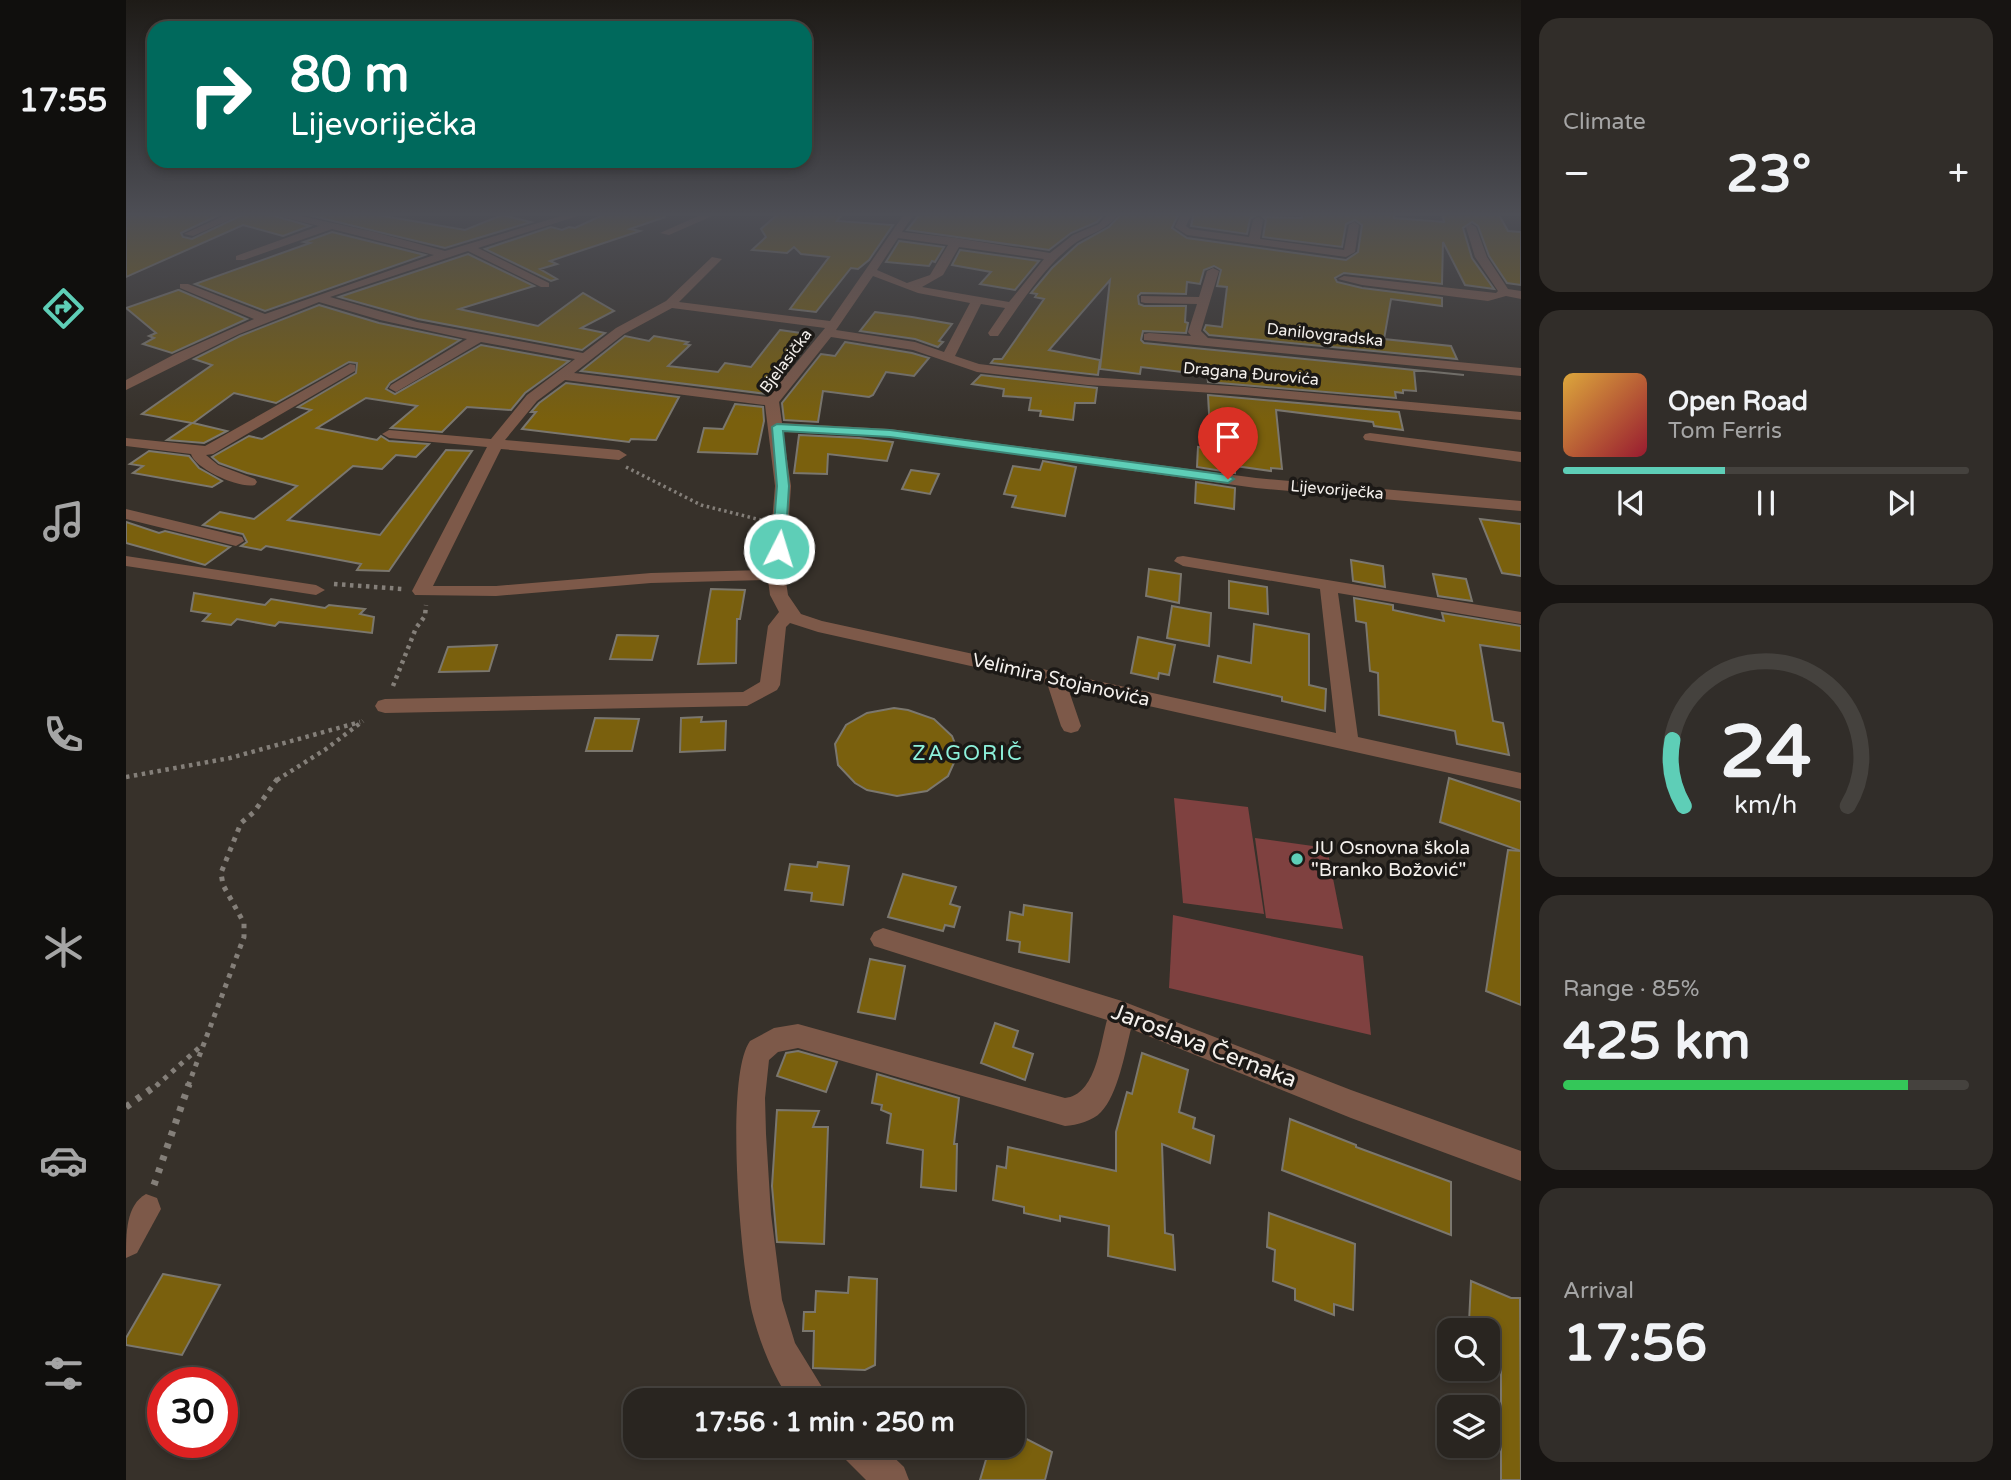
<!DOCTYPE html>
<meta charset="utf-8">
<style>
:root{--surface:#292520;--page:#312d29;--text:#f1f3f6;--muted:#a5a5a5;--line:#45423e;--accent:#5eceb7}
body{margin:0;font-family:"Varela Round",sans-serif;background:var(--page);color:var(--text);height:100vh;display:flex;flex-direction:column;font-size:26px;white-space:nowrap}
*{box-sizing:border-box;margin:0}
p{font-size:23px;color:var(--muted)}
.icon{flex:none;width:38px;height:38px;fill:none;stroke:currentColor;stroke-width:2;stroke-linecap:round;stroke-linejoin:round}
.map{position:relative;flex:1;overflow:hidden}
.panel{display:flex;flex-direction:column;gap:18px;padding:18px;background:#171412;width:490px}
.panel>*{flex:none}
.banner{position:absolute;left:21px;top:21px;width:665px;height:147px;border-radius:21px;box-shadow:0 4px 10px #0003,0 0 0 2px var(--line);background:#00695c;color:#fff;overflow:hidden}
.buttons{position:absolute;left:1311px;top:1318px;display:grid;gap:14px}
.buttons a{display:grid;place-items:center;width:63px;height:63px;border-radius:14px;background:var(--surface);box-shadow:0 4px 10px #0003,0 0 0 2px var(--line);font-size:35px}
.speed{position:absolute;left:21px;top:1367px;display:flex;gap:14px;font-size:35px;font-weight:700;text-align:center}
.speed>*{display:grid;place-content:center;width:91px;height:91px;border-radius:50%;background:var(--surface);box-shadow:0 4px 10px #0003,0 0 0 2px var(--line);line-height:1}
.speed .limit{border:10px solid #d22;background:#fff;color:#111}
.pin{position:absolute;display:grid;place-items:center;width:60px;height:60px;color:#fff;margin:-72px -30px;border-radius:50% 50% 50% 0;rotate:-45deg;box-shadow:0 0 7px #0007}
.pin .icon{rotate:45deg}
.me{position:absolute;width:77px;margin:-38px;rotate:5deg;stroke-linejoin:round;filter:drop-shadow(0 0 5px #0008)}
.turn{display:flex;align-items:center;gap:24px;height:147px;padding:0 28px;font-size:32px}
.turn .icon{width:91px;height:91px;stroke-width:2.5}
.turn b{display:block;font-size:49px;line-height:60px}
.big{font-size:52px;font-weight:700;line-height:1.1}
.panel .widget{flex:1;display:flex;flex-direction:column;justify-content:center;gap:10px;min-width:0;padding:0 24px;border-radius:21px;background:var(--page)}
.panel .dial{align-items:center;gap:0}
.dial svg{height:182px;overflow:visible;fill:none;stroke:var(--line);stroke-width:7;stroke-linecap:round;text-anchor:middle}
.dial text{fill:var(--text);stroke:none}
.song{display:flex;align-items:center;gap:21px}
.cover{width:84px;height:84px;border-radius:10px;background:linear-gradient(135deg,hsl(40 70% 55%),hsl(350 70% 35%))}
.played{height:7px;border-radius:4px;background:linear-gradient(90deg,var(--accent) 40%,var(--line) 40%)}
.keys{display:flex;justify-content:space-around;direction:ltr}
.heat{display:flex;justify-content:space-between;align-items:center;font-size:38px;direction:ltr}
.charge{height:10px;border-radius:5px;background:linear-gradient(90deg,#34c759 85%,var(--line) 0)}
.trip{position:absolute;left:497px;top:1388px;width:402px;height:70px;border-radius:21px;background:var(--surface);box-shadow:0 4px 10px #0003,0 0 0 2px var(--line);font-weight:700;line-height:70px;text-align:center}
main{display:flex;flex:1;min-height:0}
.dock{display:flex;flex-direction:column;width:126px;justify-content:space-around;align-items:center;background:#100f0d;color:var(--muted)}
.dock .icon{width:49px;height:49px}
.dock .on{color:var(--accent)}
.dock b{font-size:32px;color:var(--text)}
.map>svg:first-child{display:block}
.green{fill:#7f4140}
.building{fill:#7a600d;stroke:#7b776e;stroke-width:2}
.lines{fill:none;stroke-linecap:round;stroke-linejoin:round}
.path-far3{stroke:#847f79;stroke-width:3.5;stroke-dasharray:2.5 3.5;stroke-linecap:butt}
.path-far2{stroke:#847f79;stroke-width:4.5;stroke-dasharray:3.5 4.5;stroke-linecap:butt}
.path-far1{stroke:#847f79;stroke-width:5;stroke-dasharray:4.5 6;stroke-linecap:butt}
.path{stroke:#847f79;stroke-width:7;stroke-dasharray:5 8;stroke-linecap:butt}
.minor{fill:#7d5949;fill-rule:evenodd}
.route{fill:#5eceb7;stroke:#3d8677;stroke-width:2}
.poi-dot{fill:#5eceb7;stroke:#1c1916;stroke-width:2.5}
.labels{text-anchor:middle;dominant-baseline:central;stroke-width:7;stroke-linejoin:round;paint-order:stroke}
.far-street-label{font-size:16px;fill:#f4f0ec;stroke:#1c1916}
.street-label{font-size:19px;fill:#f4f0ec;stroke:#1c1916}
.poi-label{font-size:19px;fill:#f4f0ec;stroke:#1c1916;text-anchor:start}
.neighbourhood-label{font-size:21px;letter-spacing:2px;fill:#8df1db;stroke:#1c1916}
.near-street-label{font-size:23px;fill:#f4f0ec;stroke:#1c1916}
</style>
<main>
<nav class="dock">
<b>17:55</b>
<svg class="icon on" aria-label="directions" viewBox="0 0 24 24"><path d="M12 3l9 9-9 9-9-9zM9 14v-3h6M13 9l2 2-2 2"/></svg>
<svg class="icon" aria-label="music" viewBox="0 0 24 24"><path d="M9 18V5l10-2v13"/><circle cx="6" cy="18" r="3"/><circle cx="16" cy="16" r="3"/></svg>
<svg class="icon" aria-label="phone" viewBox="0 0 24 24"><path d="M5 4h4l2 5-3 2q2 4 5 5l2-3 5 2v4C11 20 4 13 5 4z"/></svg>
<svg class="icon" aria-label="climate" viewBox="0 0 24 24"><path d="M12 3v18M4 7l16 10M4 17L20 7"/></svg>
<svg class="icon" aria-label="car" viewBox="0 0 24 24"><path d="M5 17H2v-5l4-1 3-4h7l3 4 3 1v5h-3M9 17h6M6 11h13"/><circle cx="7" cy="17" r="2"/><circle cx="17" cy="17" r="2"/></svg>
<svg class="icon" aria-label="filters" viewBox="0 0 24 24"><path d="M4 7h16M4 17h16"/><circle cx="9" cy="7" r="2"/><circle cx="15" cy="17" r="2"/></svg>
</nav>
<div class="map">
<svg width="1395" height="1480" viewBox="0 0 1395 1480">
<rect width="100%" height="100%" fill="#37312a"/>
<g class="green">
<polygon points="1048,798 1122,807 1138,914 1057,903"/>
<polygon points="1129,838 1201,848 1217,929 1140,918"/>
<polygon points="1047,915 1237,956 1245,1035 1043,988"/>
</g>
<g class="building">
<polygon points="0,213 39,217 48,213 97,213 55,233 57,237 66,239 120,213 138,213 184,226 157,236 117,225 0,277"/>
<polygon points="174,213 240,213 339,230 376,215 405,222 319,248"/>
<polygon points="481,213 538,213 539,217 504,229 514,231 424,261 431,264 414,269 431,279 425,281 359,249 425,227 436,230 443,227 449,228"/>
<polygon points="653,213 717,213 711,221 767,225 743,260 732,269 725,268 690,312 664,309 703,257 675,254 668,247 661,253 626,250 640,237 635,229"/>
<polygon points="801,213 979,213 971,222 945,233 923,250 781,230 794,214"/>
<polygon points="996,213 1053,213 1046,228 1061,238 1220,260 1232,252 1236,225 1229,220 1220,224 1216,247 1137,237 1140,220 1137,217 1176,218 1176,213 1268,213 1268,218 1318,222 1316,213 1373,215 1382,231 1395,232 1395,285 1381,283 1363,256 1352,226 1346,222 1337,228 1346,258 1368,289 1339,285 1317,242 1316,284 1218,273 1209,278 1211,282 1236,288 1316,298 1316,306 1265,299 1258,339 1325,346 1331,359 1083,335 1078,330 1080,325 1096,327 1101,287 1091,286 1095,270 1088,266 1078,270 1074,284 1061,282 1060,294 1015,293 1012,296 1013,304 1018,306 1060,306 1059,322 1062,323 1060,333 1017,331 1015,340 1018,343 1338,375 1288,370 1290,391 1277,390 1277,393 1269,392 1270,398 1082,382 1081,375 1015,367 1014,374 974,369 984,280 923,350 974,360 972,375 865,363 868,359 876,359 918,299 909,297 911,294 905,293 926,268 952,244 983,227"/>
<polygon points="1068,213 1106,213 1129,216 1124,219 1121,234 1065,226"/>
<polygon points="206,232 299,255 139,311 69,284 184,243 178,242"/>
<polygon points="773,241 818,247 809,262 806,261 803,266 760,262"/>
<polygon points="834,250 913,261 889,290 854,284 865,272 826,265"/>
<polygon points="342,254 408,286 333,309 412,326 457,293 488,311 455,328 479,333 456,350 292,319 213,297"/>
<polygon points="52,290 53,290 121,319 46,353 17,344 28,338 23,336 30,333 0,308"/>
<polygon points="193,305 253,323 334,340 264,383 260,389 269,394 355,345 443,361 399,393 385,410 341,407 316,432 265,428 291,406 240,398 191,428 251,440 255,436 263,441 303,444 290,457 270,455 256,469 227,466 162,520 254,535 320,450 346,451 263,571 231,570 235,564 140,546 135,550 115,546 121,542 117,534 77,525 94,512 128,519 171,486 121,473 93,463 86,457 123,436 136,439 185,410 172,407 230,373 231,363 223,362 150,403 108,393 67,423 101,431 78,443 41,440 66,423 16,414 86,365 68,359 114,336"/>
<polygon points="749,312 786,317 826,324 813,341 817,342 812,347 789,339 734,331"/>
<polygon points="654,330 675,333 662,349 676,351 641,394 455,371 499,336 523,341 528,336 562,342 559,344 564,345 542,366 592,372 599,363 625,367"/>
<polygon points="719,342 786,353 803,358 788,376 760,372 747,395 743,397 697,391 692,422 658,420 656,403 695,354 709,356"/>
<polygon points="855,375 971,388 969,403 949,403 947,420 914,416 915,411 903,410 905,398 877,396 878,389 846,384"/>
<polygon points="440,383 553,397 530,440 505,439 503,442 396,429 410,412 405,412 413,403"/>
<polygon points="1082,395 1273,412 1277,430 1248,426 1247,422 1150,410 1156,469 1145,468 1145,471 1109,466 1109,473 1071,467 1072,447 1085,449"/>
<polygon points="609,404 637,407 638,421 631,454 572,452 578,428 597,429"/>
<polygon points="673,435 733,438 767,442 761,461 702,454 701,474 668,473"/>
<polygon points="23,451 63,456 73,468 96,481 86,487 7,473 17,466 4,464"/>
<polygon points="917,461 950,467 939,516 886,507 890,496 878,494 887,466 914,470"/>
<polygon points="785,470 813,474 804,494 776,489"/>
<polygon points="1070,482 1109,488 1108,509 1069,503"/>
<polygon points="1354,519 1395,524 1395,576 1376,573"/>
<polygon points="0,522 33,533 39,531 104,547 79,565 0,543"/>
<polygon points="1225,560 1257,566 1259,587 1227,581"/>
<polygon points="1023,569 1055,574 1053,603 1020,596"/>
<polygon points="1307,574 1340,579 1346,601 1312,596"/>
<polygon points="1103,581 1141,587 1142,614 1103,608"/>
<polygon points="585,589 619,590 614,619 611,619 610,663 572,664"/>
<polygon points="68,593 139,605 145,599 199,608 203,605 239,609 234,614 248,617 246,633 153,622 149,626 111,619 105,625 77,621 84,614 65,611"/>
<polygon points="1228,598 1267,605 1267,610 1318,621 1316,613 1395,626 1395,651 1354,645 1367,721 1377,723 1383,755 1331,744 1329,731 1253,715 1252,673 1244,671 1240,623 1230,621"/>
<polygon points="1046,606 1085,613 1083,646 1041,638"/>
<polygon points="1128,624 1183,634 1183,685 1200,689 1199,711 1156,701 1156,697 1088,682 1092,656 1125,663"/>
<polygon points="491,635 532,636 526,660 484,659"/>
<polygon points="1012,637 1049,645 1043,675 1033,673 1032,679 1005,673"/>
<polygon points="371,645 363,671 313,672 322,647"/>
<polygon points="768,708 782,710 808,719 826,736 830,746 831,756 822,776 801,791 771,796 741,790 729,783 712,765 709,744 720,725 741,713"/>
<polygon points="576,717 575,722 600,721 599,750 554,752 555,718"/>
<polygon points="469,718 513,719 506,751 460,751"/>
<polygon points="1323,778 1395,802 1395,851 1314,822"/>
<polygon points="1382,850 1395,851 1395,1005 1360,991"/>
<polygon points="692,862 723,866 717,905 685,901 686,893 659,890 664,864 691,867"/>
<polygon points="777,874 830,887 824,904 834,907 828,927 819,925 817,931 762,917"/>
<polygon points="898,905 946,913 943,962 893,952 894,942 881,940 884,912 897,915"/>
<polygon points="744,959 779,966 769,1019 732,1012"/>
<polygon points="869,1023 892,1031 887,1047 907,1054 899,1080 855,1063"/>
<polygon points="672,1051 711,1062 700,1092 651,1076 660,1053"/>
<polygon points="1016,1053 1062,1070 1053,1112 1069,1118 1067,1128 1088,1136 1084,1163 1036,1144 1039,1233 1047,1235 1049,1270 982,1256 983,1226 934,1216 934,1221 898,1213 898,1207 867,1200 871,1166 880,1168 882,1147 990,1171 990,1132 1001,1092 1006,1094"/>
<polygon points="751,1074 833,1098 828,1144 831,1144 830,1191 795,1187 797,1150 761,1143 765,1114 755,1110 756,1105 746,1103"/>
<polygon points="651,1110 693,1111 687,1127 702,1127 698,1244 651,1242 646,1186"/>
<polygon points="1164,1119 1230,1145 1230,1147 1325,1182 1325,1235 1156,1170"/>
<polygon points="1143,1213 1229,1244 1227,1310 1208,1304 1208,1315 1169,1300 1169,1289 1147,1281 1149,1250 1141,1247"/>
<polygon points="37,1274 94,1285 56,1355 0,1345 0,1338"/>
<polygon points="723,1277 751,1279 749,1365 739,1370 687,1368 688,1331 677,1331 678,1312 689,1312 690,1291 722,1293"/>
<polygon points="1345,1281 1385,1298 1394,1298 1395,1480 1375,1480 1375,1337 1343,1323"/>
<polygon points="887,1432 926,1452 919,1480 854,1480 864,1446 887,1446"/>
</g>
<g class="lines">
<polyline class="path-far3" points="500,467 575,505 635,520"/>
<g class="path-far2">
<polyline points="208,584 276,589"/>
<polyline points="267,686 290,628 299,616 300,605"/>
<polyline points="0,777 104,758 234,722"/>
<polyline points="151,780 200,749 237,721"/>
</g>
<g class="path-far1">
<polyline points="30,1086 75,1046"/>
<polyline points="62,1086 118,937 118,923 97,885 95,873 115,823 128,812 152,778"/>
</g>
<g class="path">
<polyline points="0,1107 32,1084"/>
<polyline points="28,1185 63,1084"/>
</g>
<g class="minor">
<polygon points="104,213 118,213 67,236 58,234"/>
<path d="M141,213H161L248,232L319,251L445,213H461L352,248L423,283V287H415L342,251L204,297L291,322L457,353L490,328L540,301L586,257L596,259L553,302L704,321L779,213H789L776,232L830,238L924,253L947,235L973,224L983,213H993C978,234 962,232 944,247C916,270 894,304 872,336H864L862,333L879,308L855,304L829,356L853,364L962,377L1119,387L1395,412V420L1119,395L962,385L851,372L787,350L705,337L653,402L656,423L764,429L1130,478L1395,501V511L1130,488L764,437L657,432L665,486L659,575L662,595L675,614L696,621L1210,733L1194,589L1057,566L1048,561L1051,557L1057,556L1395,612V624L1212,593L1232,737L1395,773V789L942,688L955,726L952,731L945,733L938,731L935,726L921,683L692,632L664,623L660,627L654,685L651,690L621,706L259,713L252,711L249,706L252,701L259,699L617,692L634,682L642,626L653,612L644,595L642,580L525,583L370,596L289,595L286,591L361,447L263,438L256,434L263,430L365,439L401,395L449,359L355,342L270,392L263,388L265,385L341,339L254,320L193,302L113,334L0,390V380L49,354L128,319L54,288V284H62L139,314L308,255L206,229L118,260H110V256L193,226ZM772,238L822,245L804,275L781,283L751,270ZM833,247L918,259L883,302L796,287L817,275ZM747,276L792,293L844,303L818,352L789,342L710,330ZM546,308L699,328L642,397L448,373L498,334ZM439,380L639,405L649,486L642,570L525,573L370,586H307L375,449L493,460L501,455L493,450L379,440L411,401Z"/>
<polygon points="579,213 593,213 543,235 534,233"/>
<polygon points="1056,213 1066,213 1060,226 1064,229 1123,237 1127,220 1132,217 1137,220 1134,239 1218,250 1223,225 1228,222 1233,225 1229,252 1220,257 1061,235 1049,227"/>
<polygon points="1345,224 1350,227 1361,257 1382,289 1395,291 1395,299 1380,296 1362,301 1236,285 1212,279 1218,276 1370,293 1372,291 1349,257 1340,227"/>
<polygon points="1087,268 1093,271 1075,331 1082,338 1395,368 1395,376 1018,340 1018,334 1023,333 1065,336 1062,332 1071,304 1019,303 1015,302 1015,296 1073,297 1081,271"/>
<path d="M224,364L229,365V371L87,454L80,455L92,465L129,479L131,482L129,485C114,489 69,469 65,454L0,446V438L79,446Z"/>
<polygon points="1244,433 1395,452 1395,462 1239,440 1237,437 1239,434"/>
<polygon points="0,509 116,537 118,541 110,546 0,519"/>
<polygon points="0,556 190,585 199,590 190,595 0,566"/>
<path d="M757,928L996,1001L1225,1090L1395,1151V1181L1225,1118L1005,1029C999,1052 992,1095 975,1112C967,1121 951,1125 939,1126L672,1048L652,1052L643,1060L639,1098L640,1134L645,1214L656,1300L669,1343L704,1400H664C646,1374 634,1343 626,1312C615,1265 598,1077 624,1041L648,1028L672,1024L939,1098C970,1095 974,1045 981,1020L748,946L744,939L748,932Z"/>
<path d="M20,1194L31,1198L35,1209L11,1253L0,1258C0,1233 0,1205 20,1194Z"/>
<polygon points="714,1446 756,1446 778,1467 783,1480 740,1480 719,1459"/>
</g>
</g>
<linearGradient id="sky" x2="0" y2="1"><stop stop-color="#1e1b17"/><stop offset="0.51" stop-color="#4d4e55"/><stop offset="1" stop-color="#4d4e55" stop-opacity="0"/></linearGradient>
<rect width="1395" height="420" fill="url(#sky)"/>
<polygon class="route" points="651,424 764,430 1102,475 1108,479 1102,483 764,437 657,431 663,486 659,549 653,553 646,549 651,486 646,427"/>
<circle class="poi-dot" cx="1171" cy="859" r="7"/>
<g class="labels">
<g class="far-street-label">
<text transform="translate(1199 335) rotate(6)">Danilovgradska</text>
<text transform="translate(660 361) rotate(-53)">Bjelasička</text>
<text transform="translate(1125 374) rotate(5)">Dragana Đurovića</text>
<text transform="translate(1211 490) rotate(5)">Lijevoriječka</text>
</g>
<g class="street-label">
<text transform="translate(935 680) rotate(13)">Velimira Stojanovića</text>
</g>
<g class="poi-label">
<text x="1185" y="848">JU Osnovna škola<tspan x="1185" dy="22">"Branko Božović"</tspan></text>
</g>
<g class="neighbourhood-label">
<text x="842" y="753">ZAGORIČ</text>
</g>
<g class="near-street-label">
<text transform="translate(1078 1046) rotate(21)">Jaroslava Černaka</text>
</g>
</g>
</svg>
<div class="buttons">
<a><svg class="icon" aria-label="search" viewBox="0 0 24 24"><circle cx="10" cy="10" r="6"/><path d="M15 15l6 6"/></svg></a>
<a><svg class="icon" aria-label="layers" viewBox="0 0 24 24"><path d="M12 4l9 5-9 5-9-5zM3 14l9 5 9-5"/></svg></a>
</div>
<div class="speed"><div class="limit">30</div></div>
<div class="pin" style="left:1102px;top:479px;background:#d93025"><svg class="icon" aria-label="arrive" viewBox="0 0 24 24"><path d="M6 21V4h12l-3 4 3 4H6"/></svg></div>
<svg class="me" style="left:653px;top:549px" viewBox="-20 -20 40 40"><circle r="17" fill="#5eceb7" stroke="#fff" stroke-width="3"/><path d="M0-11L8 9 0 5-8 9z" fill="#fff"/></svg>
<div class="trip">17:56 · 1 min · 250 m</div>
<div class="banner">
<div class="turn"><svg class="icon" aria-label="right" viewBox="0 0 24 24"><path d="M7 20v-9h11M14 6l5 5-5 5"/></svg><div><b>80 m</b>Lijevoriječka</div></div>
</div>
</div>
<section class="panel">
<div class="widget"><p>Climate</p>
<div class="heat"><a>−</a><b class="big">23°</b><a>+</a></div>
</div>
<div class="widget">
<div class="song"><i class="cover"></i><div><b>Open Road</b><p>Tom Ferris</p></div></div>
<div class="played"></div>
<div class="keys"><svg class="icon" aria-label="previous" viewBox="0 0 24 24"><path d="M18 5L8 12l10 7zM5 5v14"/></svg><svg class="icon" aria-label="pause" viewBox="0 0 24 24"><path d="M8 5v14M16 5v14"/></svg><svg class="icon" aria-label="next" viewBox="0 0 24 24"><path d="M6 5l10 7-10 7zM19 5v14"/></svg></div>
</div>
<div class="widget dial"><svg viewBox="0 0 100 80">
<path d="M14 69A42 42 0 1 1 86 69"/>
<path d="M14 69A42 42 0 0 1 9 40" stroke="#5eceb7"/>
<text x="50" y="56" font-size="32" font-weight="700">24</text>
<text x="50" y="72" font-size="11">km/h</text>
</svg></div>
<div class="widget"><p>Range · 85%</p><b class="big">425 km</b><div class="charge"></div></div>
<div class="widget"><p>Arrival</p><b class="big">17:56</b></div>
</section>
</main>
